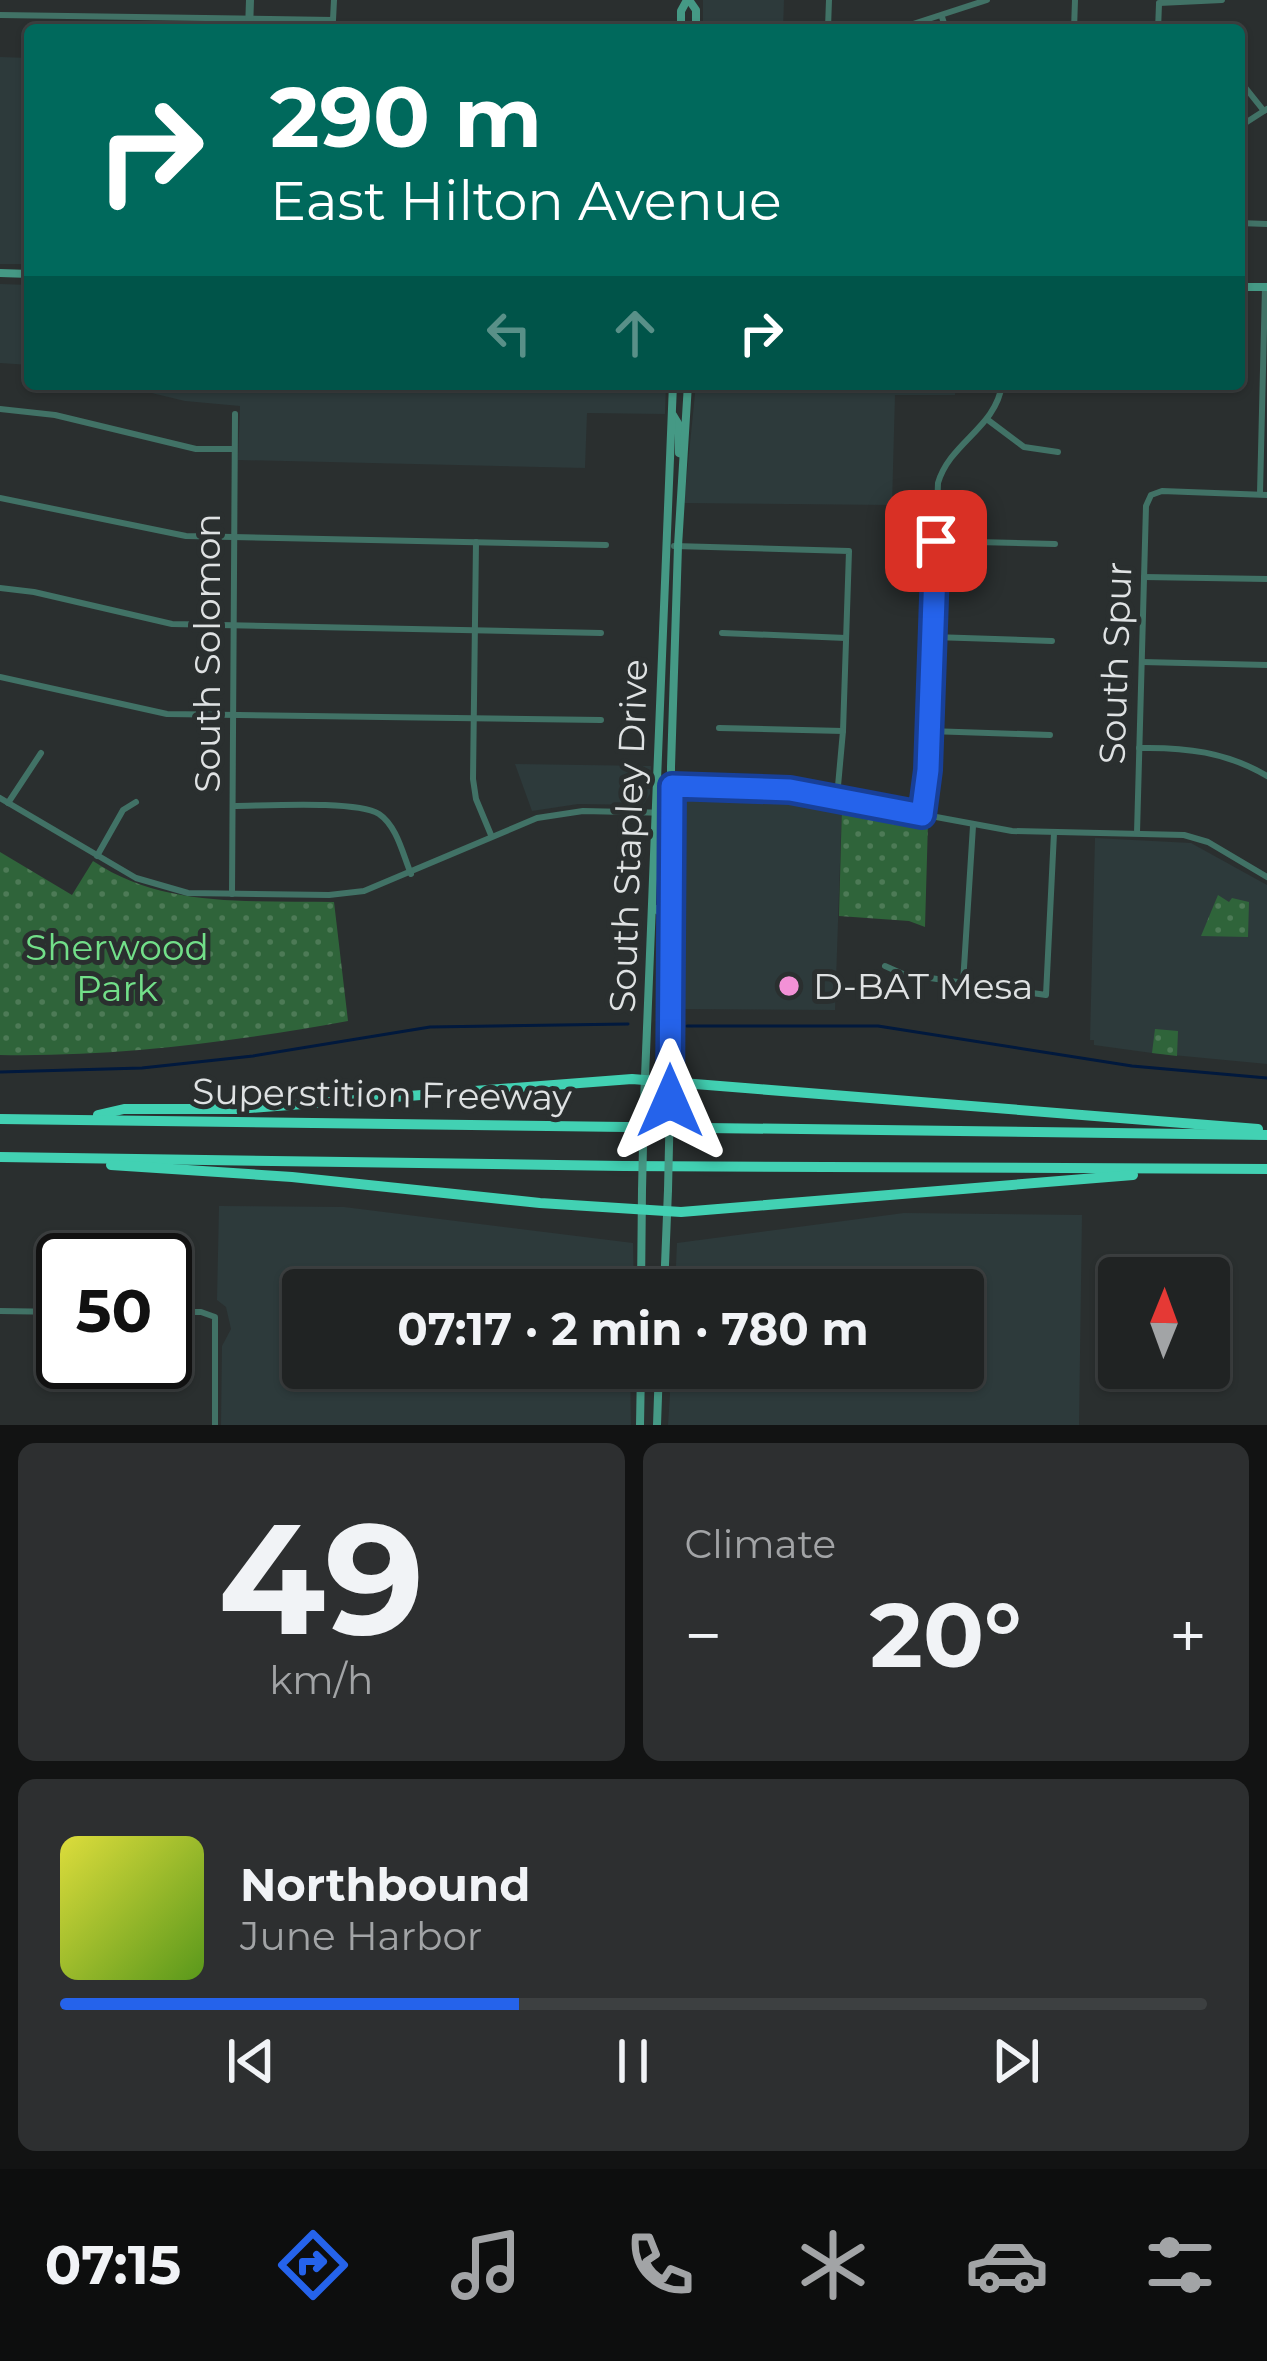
<!DOCTYPE html>
<meta charset="utf-8">
<style>
:root{--surface:#202323;--page:#2d2f30;--text:#f1f3f6;--muted:#a2a4a6;--line:#3d4041;--accent:#2563eb}
body{margin:0;font-family:Montserrat,sans-serif;background:var(--page);color:var(--text);height:100vh;display:flex;flex-direction:column;font-size:45px;white-space:nowrap}
*{box-sizing:border-box;margin:0}
p{font-size:39px;color:var(--muted)}
.icon{flex:none;width:66px;height:66px;fill:none;stroke:currentColor;stroke-width:2;stroke-linecap:round;stroke-linejoin:round}
.map{position:relative;height:1425px;overflow:hidden}
.panel{display:flex;flex-direction:column;gap:18px;padding:18px;background:#121313;flex:1}
.panel>*{flex:none}
.guide{position:absolute;left:24px;top:24px;width:1221px;height:366px;border-radius:12px;box-shadow:0 3px 9px #0004,0 0 0 3px var(--line);background:#00695c;color:#fff;overflow:hidden}
.needle{width:78px;rotate:1deg}
.tools{position:absolute;left:1098px;top:1257px;display:grid;gap:24px}
.tools a{display:grid;place-items:center;width:132px;height:132px;border-radius:12px;background:var(--surface);box-shadow:0 3px 9px #0004,0 0 0 3px var(--line);font-size:60px}
.speed{position:absolute;left:36px;top:1233px;display:flex;gap:24px;font-size:60px;font-weight:700;text-align:center}
.speed>*{display:grid;place-content:center;width:156px;height:156px;border-radius:50%;background:var(--surface);box-shadow:0 3px 9px #0004,0 0 0 3px var(--line);line-height:1}
.speed .limit{border:6px solid #111;border-radius:18px;background:#fff;color:#111}
.pin{position:absolute;display:grid;place-items:center;width:102px;height:102px;color:#fff;margin:-51px;border-radius:24px;box-shadow:0 6px 18px #0006}
.me{position:absolute;width:132px;margin:-66px;rotate:0deg;stroke-linejoin:round;filter:drop-shadow(0 0 9px #0008)}
.turn{display:flex;align-items:center;gap:42px;height:252px;padding:0 48px;font-size:54px}
.turn .icon{width:156px;height:156px;stroke-width:2.5}
.turn b{display:block;font-size:84px;line-height:102px}
.lanes{display:flex;align-items:center;height:114px;padding:0 48px;background:#0003;justify-content:center;gap:60px;direction:ltr}
.lanes .off{opacity:.35}
.big{font-size:90px;font-weight:700;line-height:1.1}
.panel .widget{flex:1;display:flex;flex-direction:column;justify-content:center;gap:18px;min-width:0;padding:0 42px;border-radius:18px;background:var(--page)}
.panel .dial{align-items:center;gap:0}
.dial b{font-size:156px;line-height:1}
.song{display:flex;align-items:center;gap:36px}
.cover{width:144px;height:144px;border-radius:18px;background:linear-gradient(135deg,hsl(60 70% 55%),hsl(90 70% 35%))}
.played{height:12px;border-radius:6px;background:linear-gradient(90deg,var(--accent) 40%,var(--line) 40%)}
.keys{display:flex;justify-content:space-around;direction:ltr}
.heat{display:flex;justify-content:space-between;align-items:center;font-size:66px;direction:ltr}
.panel .tiles{flex:1;display:grid;gap:18px;grid-template-columns:1fr 1fr}
.widget:last-child{grid-column:span 2}
.trip{position:absolute;left:282px;top:1269px;width:702px;height:120px;border-radius:12px;background:var(--surface);box-shadow:0 3px 9px #0004,0 0 0 3px var(--line);font-weight:700;line-height:120px;text-align:center}
.dock{display:flex;height:192px;justify-content:space-around;align-items:center;background:#0d0e0e;color:var(--muted)}
.dock .icon{width:84px;height:84px}
.dock .current{color:var(--accent)}
.dock b{font-size:54px;color:var(--text)}
.map>svg:first-child{display:block}
.built{fill:#2d3a3b}
.grass{fill:url(#grass-dots)}
.lines{fill:none;stroke-linecap:round;stroke-linejoin:round}
.stream{stroke:#01193d;stroke-width:3}
.minor{stroke:#417266;stroke-width:6}
.tertiary{stroke:#417266;stroke-width:8}
.secondary{stroke:#459985;stroke-width:8}
.motorway{stroke:#42d1b3;stroke-width:10}
.secondary-bridge{stroke:#459985;stroke-width:8}
.route-casing{stroke:#184099;stroke-width:30}
.route{stroke:#2563eb;stroke-width:21}
.poi-dot{fill:#f391d6;stroke:#2a2f2f;stroke-width:4.5}
.labels{text-anchor:middle;dominant-baseline:central;stroke-width:10;stroke-linejoin:round;paint-order:stroke}
.street-label{font-size:36px;fill:#dfe2e3;stroke:#2a2f2f}
.park-label{font-size:36px;fill:#72df89;stroke:#2a2f2f}
.poi-label{font-size:36px;fill:#dfe2e3;stroke:#2a2f2f;text-anchor:start}
</style>
<div class="map">
<svg width="1267" height="1425" viewBox="0 0 1267 1425">
<defs>
<pattern id="grass-dots" width="8" height="8" patternUnits="userSpaceOnUse" patternTransform="scale(3)"><rect width="8" height="8" fill="#2f643a"/><path d="M2 2h.1M6 6h.1" fill="none" stroke="#4d7a56" stroke-width="1.8" stroke-linecap="round"/></pattern>
</defs>
<rect width="100%" height="100%" fill="#2a2f2f"/>
<g class="built">
<polygon points="703,0 784,0 783,30 703,30"/>
<polygon points="0,57 30,58 30,264 0,264"/>
<polygon points="0,284 30,285 30,365 0,363"/>
<polygon points="114,384 666,384 665,414 587,413 585,468 238,460 240,406 185,401"/>
<polygon points="696,384 956,384 955,395 895,395 892,505 684,503"/>
<polygon points="515,764 651,766 650,794 643,805 578,804 532,811"/>
<polygon points="683,790 794,794 842,804 835,1010 678,1009 676,798"/>
<polygon points="1095,838 1191,843 1267,885 1267,1064 1152,1053 1094,1045 1094,1040 1090,1040"/>
<polygon points="219,1206 344,1207 633,1243 634,1290 303,1290 303,1368 630,1368 631,1425 221,1425 222,1346 231,1329 226,1307 217,1300"/>
<polygon points="904,1213 1082,1215 1079,1425 668,1425 670,1394 666,1368 963,1368 963,1290 675,1290 677,1243"/>
</g>
<g class="grass">
<polygon points="842,804 928,822 925,927 909,921 839,916"/>
<path d="M0,852L72,895L93,861C164,909 252,900 334,902L348,1021C233,1042 118,1057 0,1055Z"/>
<polygon points="1218,895 1229,902 1232,898 1249,902 1248,937 1201,936"/>
<polygon points="1155,1029 1178,1031 1177,1056 1152,1053"/>
</g>
<g class="lines">
<g class="stream">
<polyline points="687,1026 878,1026 1132,1066 1267,1078"/>
<polyline points="0,1072 142,1068 253,1056 430,1027 628,1024"/>
</g>
<g class="minor">
<polyline points="829,0 828,28 913,24 987,0"/>
<polyline points="1159,3 1222,0"/>
<polyline points="0,15 333,20 334,0"/>
<polyline points="942,17 946,30"/>
<polyline points="1074,30 1075,0"/>
<polyline points="1158,30 1159,4"/>
<polyline points="1244,86 1264,111"/>
<polyline points="1239,127 1267,109"/>
<polyline points="1239,223 1267,224"/>
<polyline points="0,409 55,415 196,449 232,449"/>
<polyline points="988,420 1024,447 1058,452"/>
<polyline points="1260,493 1265,287"/>
<polyline points="0,498 186,536 606,545"/>
<polyline points="936,541 1055,544"/>
<polyline points="476,542 473,779 476,799 491,835"/>
<polyline points="674,546 849,551 843,731 837,797"/>
<polyline points="1144,577 1267,579"/>
<polyline points="0,588 34,592 172,624 601,633"/>
<polyline points="722,633 846,638"/>
<polyline points="933,637 1052,641"/>
<polyline points="1142,662 1267,665"/>
<polyline points="0,677 167,714 601,720"/>
<polyline points="719,728 843,731"/>
<polyline points="929,731 1050,735"/>
<path d="M1139,748C1185,747 1227,752 1267,776"/>
<polyline points="659,786 790,790 1012,831 1184,835 1208,842 1267,877"/>
<polyline points="0,798 136,878 188,893 329,895 364,891 537,818 583,811 671,813"/>
<polyline points="8,803 41,753"/>
<path d="M233,806C264,806 355,800 379,814C397,826 403,855 411,874"/>
<path d="M922,815L928,770L938,483C950,442 996,428 1002,384"/>
<polyline points="1137,833 1146,506 1151,495 1162,491 1267,495"/>
<polyline points="97,856 123,810 136,802"/>
<polyline points="232,894 235,414"/>
<polyline points="885,966 903,974 1046,995 1054,833"/>
<polyline points="963,983 973,826"/>
<polyline points="0,1311 63,1312"/>
<polyline points="165,1312 201,1312 215,1317 215,1425"/>
</g>
<polyline class="tertiary" points="249,30 250,0"/>
<g class="secondary">
<polyline points="689,0 696,10 696,30"/>
<polyline points="681,30 681,11 687,0"/>
<polyline points="0,273 30,274"/>
<polyline points="1239,287 1267,287"/>
<polyline points="673,415 679,425 679,453 683,454"/>
<polyline points="659,865 663,901 668,908"/>
<polyline points="654,908 663,914 664,945 669,952"/>
<polyline points="670,1101 671,767 678,546 688,384"/>
<polyline points="644,1102 673,384"/>
<polyline points="641,1290 642,1190"/>
<polyline points="664,1290 668,1190"/>
<polyline points="640,1425 641,1368"/>
<polyline points="657,1425 659,1368"/>
</g>
<g class="motorway">
<polyline points="98,1115 124,1109 237,1109 632,1079 1258,1129"/>
<polyline points="0,1119 1267,1135"/>
<polyline points="0,1157 623,1166 1267,1169"/>
<polyline points="111,1165 292,1177 540,1203 681,1212 1133,1175"/>
</g>
<g class="secondary-bridge">
<polyline points="642,1190 644,1102"/>
<polyline points="668,1190 670,1101"/>
</g>
</g>
<g class="lines">
<g class="route-casing">
<polyline id="route" points="670,1101 672,786 790,790 922,815 928,770 936,541"/>
</g>
<use href="#route" class="route"/>
</g>
<circle class="poi-dot" cx="789" cy="986" r="12"/>
<g class="labels">
<g class="street-label">
<text transform="translate(207 653) rotate(-90)">South Solomon</text>
<text transform="translate(1115 663) rotate(-88)">South Spur</text>
<text transform="translate(628 836) rotate(-88)">South Stapley Drive</text>
<text transform="translate(382 1094) rotate(1)">Superstition Freeway</text>
</g>
<g class="park-label">
<text x="117" y="947">Sherwood<tspan x="117" dy="41">Park</tspan></text>
</g>
<g class="poi-label">
<text x="813" y="986">D-BAT Mesa</text>
</g>
</g>
</svg>
<div class="tools">
<a><svg class="needle" viewBox="-14 -14 28 28"><path d="M0-13l5 13h-10z" fill="#e53935"/><path d="M0 13l5-13h-10z" fill="#a2a4a6"/></svg></a>
</div>
<div class="speed"><div class="limit">50</div></div>
<div class="pin" style="left:936px;top:541px;background:#d93025"><svg class="icon" aria-label="arrive" viewBox="0 0 24 24"><path d="M6 21V4h12l-3 4 3 4H6"/></svg></div>
<svg class="me" style="left:670px;top:1101px" viewBox="-20 -20 40 40"><path d="M0-17L14 15 0 8-14 15z" fill="#2563eb" stroke="#fff" stroke-width="4"/></svg>
<div class="trip">07:17 · 2 min · 780 m</div>
<div class="guide">
<div class="turn"><svg class="icon" aria-label="right" viewBox="0 0 24 24"><path d="M7 20v-9h11M14 6l5 5-5 5"/></svg><div><b>290 m</b>East Hilton Avenue</div></div>
<div class="lanes"><svg class="icon off" aria-label="left" viewBox="0 0 24 24"><path d="M17 20v-9H6M10 6l-5 5 5 5"/></svg><svg class="icon off" aria-label="ahead" viewBox="0 0 24 24"><path d="M12 20V5M6 11l6-6 6 6"/></svg><svg class="icon" aria-label="right" viewBox="0 0 24 24"><path d="M7 20v-9h11M14 6l5 5-5 5"/></svg></div>
</div>
</div>
<section class="panel">
<div class="tiles">
<div class="widget dial"><b>49</b><p>km/h</p></div>
<div class="widget"><p>Climate</p>
<div class="heat"><a>−</a><b class="big">20°</b><a>+</a></div>
</div>
<div class="widget">
<div class="song"><i class="cover"></i><div><b>Northbound</b><p>June Harbor</p></div></div>
<div class="played"></div>
<div class="keys"><svg class="icon" aria-label="previous" viewBox="0 0 24 24"><path d="M18 5L8 12l10 7zM5 5v14"/></svg><svg class="icon" aria-label="pause" viewBox="0 0 24 24"><path d="M8 5v14M16 5v14"/></svg><svg class="icon" aria-label="next" viewBox="0 0 24 24"><path d="M6 5l10 7-10 7zM19 5v14"/></svg></div>
</div>
</div>
</section>
<nav class="dock">
<b>07:15</b>
<svg class="icon current" aria-label="directions" viewBox="0 0 24 24"><path d="M12 3l9 9-9 9-9-9zM9 14v-3h6M13 9l2 2-2 2"/></svg>
<svg class="icon" aria-label="music" viewBox="0 0 24 24"><path d="M9 18V5l10-2v13"/><circle cx="6" cy="18" r="3"/><circle cx="16" cy="16" r="3"/></svg>
<svg class="icon" aria-label="phone" viewBox="0 0 24 24"><path d="M5 4h4l2 5-3 2q2 4 5 5l2-3 5 2v4C11 20 4 13 5 4z"/></svg>
<svg class="icon" aria-label="climate" viewBox="0 0 24 24"><path d="M12 3v18M4 7l16 10M4 17L20 7"/></svg>
<svg class="icon" aria-label="car" viewBox="0 0 24 24"><path d="M5 17H2v-5l4-1 3-4h7l3 4 3 1v5h-3M9 17h6M6 11h13"/><circle cx="7" cy="17" r="2"/><circle cx="17" cy="17" r="2"/></svg>
<svg class="icon" aria-label="filters" viewBox="0 0 24 24"><path d="M4 7h16M4 17h16"/><circle cx="9" cy="7" r="2"/><circle cx="15" cy="17" r="2"/></svg>
</nav>
